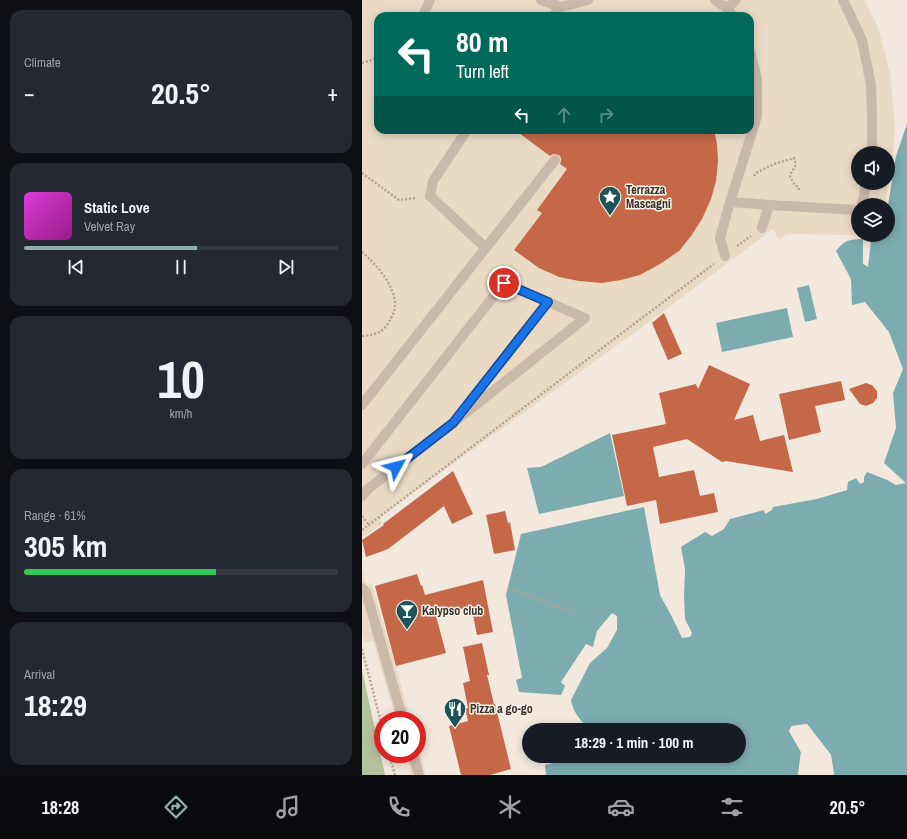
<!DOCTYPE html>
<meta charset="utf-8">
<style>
:root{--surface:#171b24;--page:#242831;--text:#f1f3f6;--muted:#9ea1a6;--line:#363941;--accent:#92abaf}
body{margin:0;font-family:"Archivo Narrow",sans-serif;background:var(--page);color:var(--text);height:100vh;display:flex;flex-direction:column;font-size:15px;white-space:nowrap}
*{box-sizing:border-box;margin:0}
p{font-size:13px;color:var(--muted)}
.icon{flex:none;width:22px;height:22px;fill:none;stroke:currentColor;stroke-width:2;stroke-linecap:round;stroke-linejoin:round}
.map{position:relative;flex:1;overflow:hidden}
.panel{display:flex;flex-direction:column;gap:10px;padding:10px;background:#0d0f14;width:362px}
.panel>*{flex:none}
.hud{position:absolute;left:12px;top:12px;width:380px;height:122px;border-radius:12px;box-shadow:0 2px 10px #0003;background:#00695c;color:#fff;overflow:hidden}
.buttons{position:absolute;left:489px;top:146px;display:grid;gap:8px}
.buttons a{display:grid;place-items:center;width:44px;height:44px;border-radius:50%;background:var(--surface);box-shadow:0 2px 10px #0003;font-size:20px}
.speed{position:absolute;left:12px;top:711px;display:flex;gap:8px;font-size:20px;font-weight:700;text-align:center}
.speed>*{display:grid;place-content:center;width:52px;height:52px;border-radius:50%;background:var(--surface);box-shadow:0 2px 10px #0003;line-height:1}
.speed .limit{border:6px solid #d22;background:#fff;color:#111}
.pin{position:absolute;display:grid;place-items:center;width:34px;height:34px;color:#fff;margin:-17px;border:2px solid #fff;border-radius:50%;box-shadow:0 1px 4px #0007}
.me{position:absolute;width:44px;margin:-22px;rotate:52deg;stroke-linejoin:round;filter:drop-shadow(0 0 3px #0008)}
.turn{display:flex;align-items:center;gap:14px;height:84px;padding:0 16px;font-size:18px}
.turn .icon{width:52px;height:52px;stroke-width:2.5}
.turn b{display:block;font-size:28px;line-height:34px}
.lanes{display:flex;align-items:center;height:38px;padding:0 16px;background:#0003;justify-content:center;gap:20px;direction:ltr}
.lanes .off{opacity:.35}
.big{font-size:30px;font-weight:700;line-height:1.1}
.panel .card{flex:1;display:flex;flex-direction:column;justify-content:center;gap:6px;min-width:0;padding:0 14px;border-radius:12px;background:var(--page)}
.panel .dial{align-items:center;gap:0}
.dial b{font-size:52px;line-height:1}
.song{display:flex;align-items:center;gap:12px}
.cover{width:48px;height:48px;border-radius:6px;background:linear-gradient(135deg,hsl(300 70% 55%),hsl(310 70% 35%))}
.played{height:4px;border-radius:2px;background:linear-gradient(90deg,var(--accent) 55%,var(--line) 55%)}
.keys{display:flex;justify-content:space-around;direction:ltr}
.heat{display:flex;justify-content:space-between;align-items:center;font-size:22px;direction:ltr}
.charge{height:6px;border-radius:3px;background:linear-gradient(90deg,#34c759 61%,var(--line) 0)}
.trip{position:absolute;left:160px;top:723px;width:224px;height:40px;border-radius:20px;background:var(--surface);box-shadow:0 2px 10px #0003;font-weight:700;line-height:40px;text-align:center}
.dock{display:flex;height:64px;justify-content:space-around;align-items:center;background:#090b0e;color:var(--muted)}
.dock .icon{width:28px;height:28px}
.dock .on{color:var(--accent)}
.dock b{font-size:18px;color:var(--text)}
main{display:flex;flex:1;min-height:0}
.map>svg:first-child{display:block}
.green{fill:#b4c19d}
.plaza{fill:#eadac4;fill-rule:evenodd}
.water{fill:#7cacaf}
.pier{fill:#f2e8dd}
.building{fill:#c46848}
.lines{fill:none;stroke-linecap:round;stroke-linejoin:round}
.path{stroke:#b6a293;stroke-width:2.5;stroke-dasharray:2 2;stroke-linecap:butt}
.lane{stroke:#cab8a9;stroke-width:10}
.street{stroke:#cab8a9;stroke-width:10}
.route-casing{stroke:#114b97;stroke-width:10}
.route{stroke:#1a73e8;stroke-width:7}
.labels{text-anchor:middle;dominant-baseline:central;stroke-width:3;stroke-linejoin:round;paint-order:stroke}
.poi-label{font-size:12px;font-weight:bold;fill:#372d29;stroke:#f9f2e9;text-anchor:start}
</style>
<main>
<section class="panel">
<div class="card"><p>Climate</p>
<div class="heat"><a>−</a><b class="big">20.5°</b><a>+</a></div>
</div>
<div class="card">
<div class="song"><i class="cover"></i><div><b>Static Love</b><p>Velvet Ray</p></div></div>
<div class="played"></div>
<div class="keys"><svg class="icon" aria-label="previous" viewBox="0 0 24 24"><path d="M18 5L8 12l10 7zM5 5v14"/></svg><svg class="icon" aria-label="pause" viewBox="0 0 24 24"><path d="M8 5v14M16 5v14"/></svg><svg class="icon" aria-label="next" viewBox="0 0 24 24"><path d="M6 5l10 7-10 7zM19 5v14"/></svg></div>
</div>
<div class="card dial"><b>10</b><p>km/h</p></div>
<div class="card"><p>Range · 61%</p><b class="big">305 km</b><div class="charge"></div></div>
<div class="card"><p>Arrival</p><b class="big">18:29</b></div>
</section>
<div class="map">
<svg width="545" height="775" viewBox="0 0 545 775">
<rect width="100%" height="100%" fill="#f2e8dd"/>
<polygon class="green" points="0,670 23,775 0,775"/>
<g class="plaza">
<path d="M0,0H502L514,23L521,45L528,74L530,93L533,123L532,144L523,205H496V235L425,234L417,240L411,229L283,325L19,516L20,525L0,537ZM16,16H388V130H16ZM496,153H526V183H496Z"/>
<polygon points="0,570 4,585 10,584 49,720 34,720 11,641 2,642 0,633"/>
<polygon points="55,743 64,775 49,775 43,754 55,754"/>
</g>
<g class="water">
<path d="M545,124V775H472L469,755L445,724L430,726L427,731L439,752L436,775H184L183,765L221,756H377V730H210L209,728L222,724C215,716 211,710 209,700L228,663L245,648L255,630V616L250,613L235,631L231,647L224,644L199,682L203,686L199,695L157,692L154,680L160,678L144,595L159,534L282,507L298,595L310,617L320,638L328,637L330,633L323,619L322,596L323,569L319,547L343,532L350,536L362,529L368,519L402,510L403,514L410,510L411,507L455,499L485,490L486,482L494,478L498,484L502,482V477L505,472L525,480L534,485L544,483L522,463L534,428L531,393L541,369L527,332L503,302L490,305L489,279L474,251C484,239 486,240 501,239V264L506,267L509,241L520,240L521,235H526V205L534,156Z"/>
<polygon points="447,285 455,319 443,322 435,288"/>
<polygon points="425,308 431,337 360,352 354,323"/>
<polygon points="248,433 262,496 177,514 165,468 179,467"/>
</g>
<polygon class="pier" points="445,724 469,755 472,775 470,775 467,756 444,726 431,728 429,731 441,751 438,775 436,775 439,752 427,731 430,726"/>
<g class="building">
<polygon points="153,130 352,130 355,144 356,161 354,181 349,199 340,219 329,236 317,251 298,264 278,275 259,280 240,283 217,281 197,277 177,268 152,250 180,213 175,210 205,169 198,164 199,161 199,158 197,155 191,154 188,156"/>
<polygon points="302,313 320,354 306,360 290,323"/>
<polygon points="347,365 388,384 372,420 391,415 398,441 422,435 431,472 364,461 360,462 325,439 291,447 297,477 332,470 338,496 352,493 356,512 298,524 294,500 265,506 250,435 304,424 297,393 334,384 336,389"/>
<polygon points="479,381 483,400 453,406 459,432 427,440 417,394"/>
<polygon points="504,383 510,385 515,391 515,398 511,403 504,406 498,404 487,389"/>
<polygon points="91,471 111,514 90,524 82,506 26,549 4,557 0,540 22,525 21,524"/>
<polygon points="143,511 146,523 148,522 153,550 132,554 124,515"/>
<polygon points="55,574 59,586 60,585 63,595 121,580 131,632 115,635 109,606 74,616 84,653 34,666 13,586"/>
<polygon points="120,643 127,675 125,675 132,704 133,704 149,769 128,775 99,775 87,726 106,721 103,708 106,708 101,683 108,681 101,647"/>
</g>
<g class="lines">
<g class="path">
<polyline points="0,63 16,58"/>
<polyline points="0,173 37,200 54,198"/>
<polyline points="392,176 394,173 412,164 432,158 434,165 429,173 428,177 433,185 437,188 437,192"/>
<polyline points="375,246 389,236"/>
<path d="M0,252C15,265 38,290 32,312C31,315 29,318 28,320C21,333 13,335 0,336"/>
<polyline points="0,516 7,525"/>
<polyline points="0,530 268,327 352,264"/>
<polyline points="146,588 211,612"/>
<polyline points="0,649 21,730"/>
<polyline points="27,754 33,775"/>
</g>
<g class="lane">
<polyline points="0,464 142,283 186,302 91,423"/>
<polyline points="0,496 6,489 11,485 91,423 223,318 186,302"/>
<polyline points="0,588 4,592 41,720"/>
<polyline points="51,754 57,775"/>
</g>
<g class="street">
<polyline points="179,0 199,7 226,0"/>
<polyline points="353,0 365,8 371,16"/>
<polyline points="481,0 500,40 509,85 510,118 510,145 509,153"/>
<polyline points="365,8 374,0"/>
<polyline points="61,16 68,0"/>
<polyline points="191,16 199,7"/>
<polyline points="105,130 71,181 68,196 124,248"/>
<polyline points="381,203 368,202 395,116 395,79 388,51"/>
<polyline points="384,203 407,205"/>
<polyline points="500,205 504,183"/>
<polyline points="400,228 407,205 496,210"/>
<polyline points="363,256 358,238 368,202"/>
<polyline points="0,405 193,160"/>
</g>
</g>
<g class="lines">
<g class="route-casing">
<polyline id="route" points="34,467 91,423 186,302 142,283"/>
</g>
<use href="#route" class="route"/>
</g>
<defs>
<g id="sight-pin" transform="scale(1.15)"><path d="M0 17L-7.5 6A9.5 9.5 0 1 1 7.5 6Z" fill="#1e5358" stroke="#f9f2e9"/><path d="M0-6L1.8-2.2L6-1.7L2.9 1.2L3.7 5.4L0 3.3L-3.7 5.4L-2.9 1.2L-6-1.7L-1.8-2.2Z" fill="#fff"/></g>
<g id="bar-pin" transform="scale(1.15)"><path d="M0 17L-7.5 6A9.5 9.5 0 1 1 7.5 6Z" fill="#1e5358" stroke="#f9f2e9"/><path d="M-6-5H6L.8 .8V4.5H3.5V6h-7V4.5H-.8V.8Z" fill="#fff"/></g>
<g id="restaurant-pin" transform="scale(1.15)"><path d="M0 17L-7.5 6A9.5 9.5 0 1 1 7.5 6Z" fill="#1e5358" stroke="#f9f2e9"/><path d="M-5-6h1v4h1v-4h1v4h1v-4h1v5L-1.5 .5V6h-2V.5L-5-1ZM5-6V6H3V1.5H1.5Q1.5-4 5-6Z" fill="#fff"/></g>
</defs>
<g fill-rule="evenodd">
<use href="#sight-pin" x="248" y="197"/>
<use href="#bar-pin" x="45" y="611"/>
<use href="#restaurant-pin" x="93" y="709"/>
</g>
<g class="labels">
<g class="poi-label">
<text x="264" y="190">Terrazza<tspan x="264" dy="14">Mascagni</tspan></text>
<text x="60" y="611">Kalypso club</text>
<text x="108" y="709">Pizza a go-go</text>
</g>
</g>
</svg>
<div class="buttons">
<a><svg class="icon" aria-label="sound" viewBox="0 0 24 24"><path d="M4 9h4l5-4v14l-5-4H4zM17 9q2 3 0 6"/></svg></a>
<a><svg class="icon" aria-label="layers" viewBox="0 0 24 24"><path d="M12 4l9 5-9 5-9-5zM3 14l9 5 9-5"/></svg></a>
</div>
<div class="speed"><div class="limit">20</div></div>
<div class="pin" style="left:142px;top:283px;background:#d93025"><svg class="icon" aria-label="arrive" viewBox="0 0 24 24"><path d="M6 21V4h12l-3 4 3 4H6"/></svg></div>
<svg class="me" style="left:34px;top:467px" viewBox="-20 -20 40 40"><path d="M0-17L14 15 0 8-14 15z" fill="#1a73e8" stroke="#fff" stroke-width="4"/></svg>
<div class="trip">18:29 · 1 min · 100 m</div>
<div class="hud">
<div class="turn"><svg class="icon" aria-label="left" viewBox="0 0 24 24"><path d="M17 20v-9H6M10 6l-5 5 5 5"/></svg><div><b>80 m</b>Turn left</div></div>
<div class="lanes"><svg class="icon" aria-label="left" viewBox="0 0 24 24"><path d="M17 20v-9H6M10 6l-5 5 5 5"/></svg><svg class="icon off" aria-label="ahead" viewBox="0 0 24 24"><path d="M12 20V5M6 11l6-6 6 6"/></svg><svg class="icon off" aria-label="right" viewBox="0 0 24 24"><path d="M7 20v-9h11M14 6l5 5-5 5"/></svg></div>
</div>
</div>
</main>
<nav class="dock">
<b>18:28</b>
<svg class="icon on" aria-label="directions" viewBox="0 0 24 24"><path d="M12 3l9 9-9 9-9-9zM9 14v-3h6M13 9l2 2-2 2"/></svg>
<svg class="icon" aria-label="music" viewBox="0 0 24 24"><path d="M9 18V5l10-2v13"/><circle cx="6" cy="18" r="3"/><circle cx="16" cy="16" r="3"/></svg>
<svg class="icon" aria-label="phone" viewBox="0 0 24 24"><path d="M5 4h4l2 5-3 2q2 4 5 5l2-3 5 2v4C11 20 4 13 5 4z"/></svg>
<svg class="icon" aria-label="climate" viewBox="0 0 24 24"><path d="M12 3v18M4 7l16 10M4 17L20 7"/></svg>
<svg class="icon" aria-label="car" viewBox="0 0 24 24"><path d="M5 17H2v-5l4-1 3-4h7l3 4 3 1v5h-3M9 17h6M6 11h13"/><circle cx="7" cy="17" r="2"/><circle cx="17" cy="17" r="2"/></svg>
<svg class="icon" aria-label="filters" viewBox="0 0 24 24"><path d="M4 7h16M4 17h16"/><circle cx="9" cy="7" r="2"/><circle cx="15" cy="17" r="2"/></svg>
<b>20.5°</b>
</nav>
